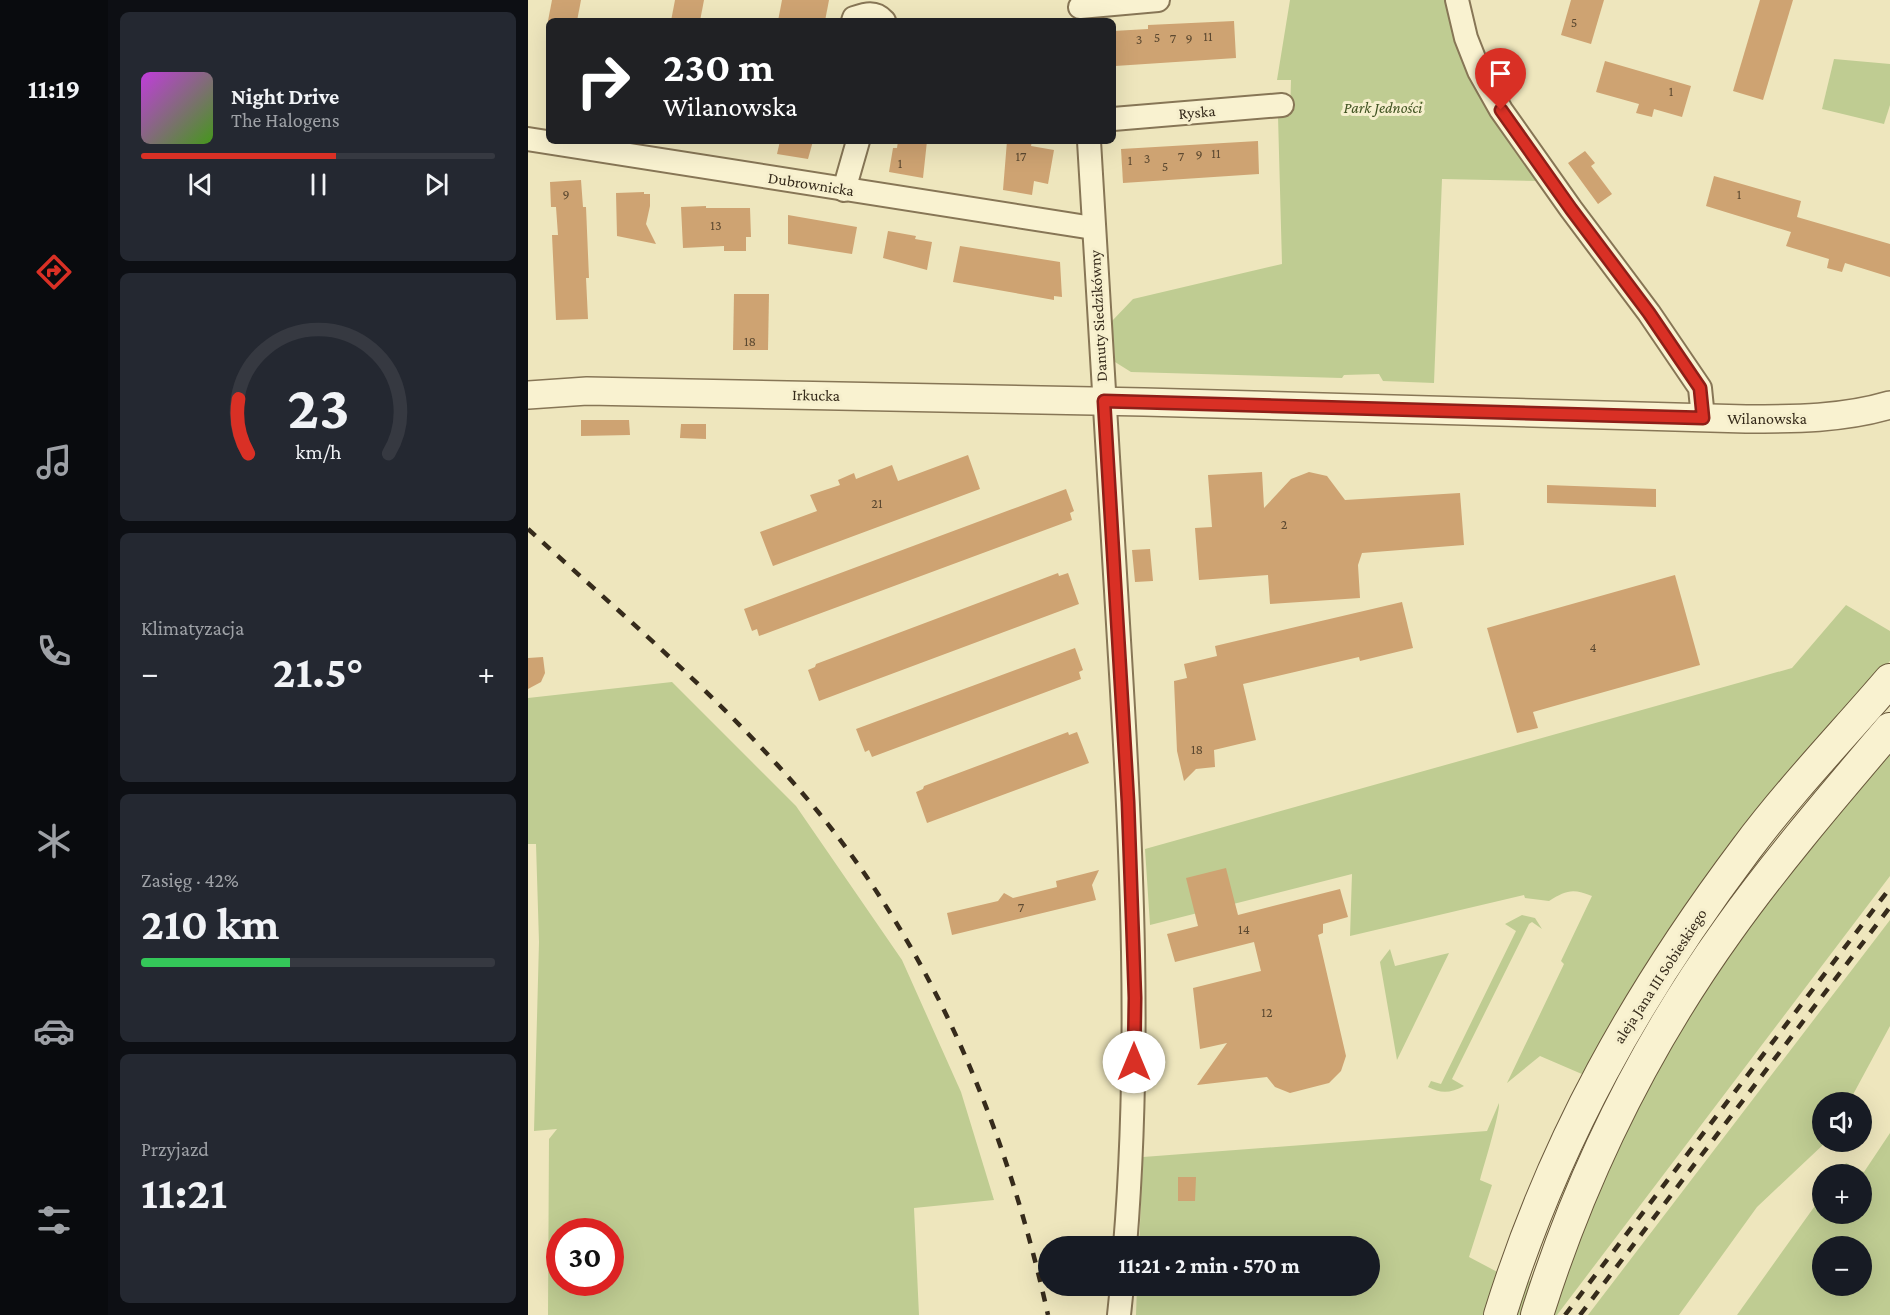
<!DOCTYPE html>
<html lang="pl">
<meta charset="utf-8">
<style>
:root{--surface:#171b24;--page:#242831;--text:#f1f3f6;--muted:#9ea1a6;--line:#363941;--accent:#d93025}
body{margin:0;font-family:"Crimson Pro",serif;background:var(--page);color:var(--text);height:100vh;display:flex;flex-direction:column;font-size:22px;white-space:nowrap}
*{box-sizing:border-box;margin:0}
p{font-size:20px;color:var(--muted)}
.icon{flex:none;width:33px;height:33px;fill:none;stroke:currentColor;stroke-width:2;stroke-linecap:round;stroke-linejoin:round}
.map{position:relative;flex:1;overflow:hidden}
.drawer{display:flex;flex-direction:column;gap:12px;padding:12px;background:#0d0f14;width:420px}
.drawer>*{flex:none}
.hud{position:absolute;left:18px;top:18px;width:570px;height:126px;border-radius:9px;box-shadow:0 6px 24px #0002;background:#202124;color:#fff;overflow:hidden}
.buttons{position:absolute;left:1284px;top:1092px;display:grid;gap:12px}
.buttons a{display:grid;place-items:center;width:60px;height:60px;border-radius:50%;background:var(--surface);box-shadow:0 6px 24px #0002;font-size:30px}
.speed{position:absolute;left:18px;top:1218px;display:flex;gap:12px;font-size:30px;font-weight:700;text-align:center}
.speed>*{display:grid;place-content:center;width:78px;height:78px;border-radius:50%;background:var(--surface);box-shadow:0 6px 24px #0002;line-height:1}
.speed .limit{border:9px solid #d22;background:#fff;color:#111}
.pin{position:absolute;display:grid;place-items:center;width:51px;height:51px;color:#fff;margin:-62px -26px;border-radius:50% 50% 50% 0;rotate:-45deg;box-shadow:0 0 6px #0007}
.pin .icon{rotate:45deg}
.me{position:absolute;width:66px;margin:-33px;rotate:0deg;stroke-linejoin:round;filter:drop-shadow(0 0 4px #0008)}
.turn{display:flex;align-items:center;gap:21px;height:126px;padding:0 18px;font-size:27px}
.turn .icon{width:78px;height:78px;stroke-width:2.5}
.turn b{display:block;font-size:42px;line-height:51px}
.big{font-size:45px;font-weight:700;line-height:1.1}
.drawer .card{flex:1;display:flex;flex-direction:column;justify-content:center;gap:9px;min-width:0;padding:0 21px;border-radius:9px;background:var(--page)}
.drawer .dial{align-items:center;gap:0}
.dial svg{height:156px;overflow:visible;fill:none;stroke:var(--line);stroke-width:7;stroke-linecap:round;text-anchor:middle}
.dial text{fill:var(--text);stroke:none}
.song{display:flex;align-items:center;gap:18px}
.cover{width:72px;height:72px;border-radius:9px;background:linear-gradient(135deg,hsl(290 70% 55%),hsl(100 70% 35%))}
.played{height:6px;border-radius:3px;background:linear-gradient(90deg,var(--accent) 55%,var(--line) 55%)}
.keys{display:flex;justify-content:space-around;direction:ltr}
.heat{display:flex;justify-content:space-between;align-items:center;font-size:33px;direction:ltr}
.charge{height:9px;border-radius:4px;background:linear-gradient(90deg,#34c759 42%,var(--line) 0)}
.trip{position:absolute;left:510px;top:1236px;width:342px;height:60px;border-radius:30px;background:var(--surface);box-shadow:0 6px 24px #0002;font-weight:700;line-height:60px;text-align:center}
main{display:flex;flex:1;min-height:0}
.tabs{display:flex;flex-direction:column;width:108px;justify-content:space-around;align-items:center;background:#090b0e;color:var(--muted)}
.tabs .icon{width:42px;height:42px}
.tabs .active{color:var(--accent)}
.tabs b{font-size:27px;color:var(--text)}
.map>svg:first-child{display:block}
.green{fill:#bfcc92;fill-rule:evenodd}
.building{fill:#cea372}
.lines{fill:none;stroke-linecap:round;stroke-linejoin:round}
.minor-casing{stroke:#877656;stroke-width:26}
.tertiary-casing{stroke:#877656;stroke-width:30}
.secondary-casing{stroke:#68573a;stroke-width:34}
.minor{stroke:#f9f2d0;stroke-width:22}
.tertiary{stroke:#f9f2d0;stroke-width:27}
.secondary{stroke:#f9f2d0;stroke-width:32}
.rail{stroke:#362b1b;stroke-width:4.5;stroke-dasharray:10 10;stroke-linecap:butt}
.route-casing{stroke:#8d1f18;stroke-width:15}
.route{stroke:#d93025;stroke-width:10}
.labels{text-anchor:middle;dominant-baseline:central;stroke-width:6;stroke-linejoin:round;paint-order:stroke}
.number-label{font-size:14px;fill:#5c4931}
.park-label{font-size:16px;font-style:italic;fill:#405321;stroke:#f6efcd}
.street-label{font-size:16px;fill:#362b1b;stroke:#f6efcd}
</style>
<main>
<nav class="tabs">
<b>11:19</b>
<svg class="icon active" aria-label="directions" viewBox="0 0 24 24"><path d="M12 3l9 9-9 9-9-9zM9 14v-3h6M13 9l2 2-2 2"/></svg>
<svg class="icon" aria-label="music" viewBox="0 0 24 24"><path d="M9 18V5l10-2v13"/><circle cx="6" cy="18" r="3"/><circle cx="16" cy="16" r="3"/></svg>
<svg class="icon" aria-label="phone" viewBox="0 0 24 24"><path d="M5 4h4l2 5-3 2q2 4 5 5l2-3 5 2v4C11 20 4 13 5 4z"/></svg>
<svg class="icon" aria-label="climate" viewBox="0 0 24 24"><path d="M12 3v18M4 7l16 10M4 17L20 7"/></svg>
<svg class="icon" aria-label="car" viewBox="0 0 24 24"><path d="M5 17H2v-5l4-1 3-4h7l3 4 3 1v5h-3M9 17h6M6 11h13"/><circle cx="7" cy="17" r="2"/><circle cx="17" cy="17" r="2"/></svg>
<svg class="icon" aria-label="filters" viewBox="0 0 24 24"><path d="M4 7h16M4 17h16"/><circle cx="9" cy="7" r="2"/><circle cx="15" cy="17" r="2"/></svg>
</nav>
<section class="drawer">
<div class="card">
<div class="song"><i class="cover"></i><div><b>Night Drive</b><p>The Halogens</p></div></div>
<div class="played"></div>
<div class="keys"><svg class="icon" aria-label="previous" viewBox="0 0 24 24"><path d="M18 5L8 12l10 7zM5 5v14"/></svg><svg class="icon" aria-label="pause" viewBox="0 0 24 24"><path d="M8 5v14M16 5v14"/></svg><svg class="icon" aria-label="next" viewBox="0 0 24 24"><path d="M6 5l10 7-10 7zM19 5v14"/></svg></div>
</div>
<div class="card dial"><svg viewBox="0 0 100 80">
<path d="M14 69A42 42 0 1 1 86 69"/>
<path d="M14 69A42 42 0 0 1 9 41" stroke="#d93025"/>
<text x="50" y="56" font-size="32" font-weight="700">23</text>
<text x="50" y="72" font-size="11">km/h</text>
</svg></div>
<div class="card"><p>Klimatyzacja</p>
<div class="heat"><a>−</a><b class="big">21.5°</b><a>+</a></div>
</div>
<div class="card"><p>Zasięg · 42%</p><b class="big">210 km</b><div class="charge"></div></div>
<div class="card"><p>Przyjazd</p><b class="big">11:21</b></div>
</section>
<div class="map">
<svg width="1362" height="1315" viewBox="0 0 1362 1315">
<rect width="100%" height="100%" fill="#eee6bd"/>
<g class="green">
<polygon points="762,0 921,0 935,61 953,100 1010,181 914,179 906,383 855,381 851,374 816,375 814,378 603,372 587,362 584,321 605,299 754,264 750,116 762,116 763,80 749,80"/>
<polygon points="1306,59 1362,64 1362,105 1356,124 1294,109"/>
<path d="M1318,605L1362,631V661L1218,830L1071,1049L1117,1062L1215,927L1362,747V876L1029,1315H608L609,1286H842V1246H611L615,1157L959,1131L971,1103C972,1114 956,1165 952,1180L964,1185L941,1257L994,1285L1002,1281L1038,1186L1084,1087L1012,1056L979,1083L1036,964L1033,961L1064,896C1045,888 1038,890 1021,901L997,898L996,895L822,936L824,874L622,925L617,849L1264,668Z"/>
<path d="M144,682L268,806L374,960L433,1092L466,1200L386,1208L391,1315H20L21,1139L29,1129L6,1131L11,942L8,844H0V698ZM32,1232H82V1282H32Z"/>
<path d="M994,915L1007,918L1014,929L1004,922L1001,924L924,1079L936,1086C923,1093 913,1094 900,1087L903,1081L913,1084L988,931L977,924Z"/>
<polygon points="1362,920 1362,1026 1321,1102 1294,1102 1294,1142 1298,1142 1229,1207 1151,1315 1060,1315"/>
<polygon points="862,949 867,966 921,953 869,1060 852,962"/>
<path d="M1362,1133V1315H1209L1294,1196V1214H1334V1174H1310L1318,1163L1336,1172ZM1294,1246H1334V1286H1294Z"/>
</g>
<g class="building">
<polygon points="24,0 53,0 49,21 20,21"/>
<polygon points="147,0 176,0 172,21 143,21"/>
<polygon points="254,0 301,0 297,21 250,21"/>
<polygon points="1043,0 1076,0 1063,44 1033,35"/>
<polygon points="1232,0 1265,0 1235,100 1205,91"/>
<polygon points="706,21 708,58 587,66 585,31 620,29 620,25"/>
<polygon points="1077,61 1163,86 1154,117 1126,109 1124,117 1108,113 1111,104 1068,92"/>
<polygon points="252,141 285,141 280,159 249,154"/>
<polygon points="370,141 399,141 395,178 361,172 365,148 369,148"/>
<polygon points="479,141 504,141 503,146 526,150 520,184 506,181 504,195 475,190"/>
<polygon points="730,141 731,174 595,183 593,149"/>
<polygon points="1057,151 1067,163 1063,166 1084,194 1070,204 1040,163"/>
<polygon points="1186,176 1273,201 1269,217 1362,244 1362,277 1317,263 1314,272 1299,268 1301,259 1258,246 1263,232 1178,206"/>
<polygon points="53,180 55,207 58,207 61,278 58,278 60,319 28,320 24,235 30,235 28,207 23,207 22,182"/>
<polygon points="116,192 116,194 122,194 122,206 118,224 128,244 89,236 88,193"/>
<polygon points="178,206 178,208 222,208 223,237 218,237 218,251 196,251 196,246 155,248 153,207"/>
<polygon points="260,215 329,227 324,254 260,244"/>
<polygon points="360,231 388,236 387,239 404,242 399,270 355,258"/>
<polygon points="432,246 532,262 534,297 526,296 526,300 425,282"/>
<polygon points="206,294 241,294 240,350 205,350"/>
<polygon points="53,420 101,420 102,435 53,436"/>
<polygon points="153,424 178,424 178,439 152,438"/>
<polygon points="440,455 452,489 245,566 232,532 289,511 282,495 312,485 310,480 326,473 328,479 364,465 370,481"/>
<polygon points="734,472 736,508 763,479 781,472 799,476 817,500 932,493 936,545 834,553 830,565 832,598 742,604 740,575 671,580 667,528 684,527 680,475"/>
<polygon points="1019,485 1128,489 1128,507 1019,503"/>
<polygon points="538,489 546,511 542,513 544,520 231,636 229,629 224,631 216,609"/>
<polygon points="622,549 625,581 607,582 604,550"/>
<polygon points="530,573 531,576 540,573 551,604 291,701 280,670 287,667 288,664"/>
<polygon points="1147,575 1172,665 1005,712 1010,728 989,733 959,628"/>
<polygon points="874,602 885,648 832,661 831,657 715,684 728,740 686,750 687,767 668,769 656,781 649,751 646,681 659,678 656,664 689,656 687,646"/>
<polygon points="547,648 555,670 551,672 553,679 344,757 341,750 337,752 328,729"/>
<polygon points="15,657 17,673 13,682 0,689 0,658"/>
<polygon points="540,732 541,735 549,732 561,763 399,823 388,792 395,789 396,786"/>
<polygon points="698,868 710,915 812,889 820,917 795,924 795,933 790,935 818,1056 813,1071 801,1083 762,1093 747,1087 739,1077 669,1085 699,1043 672,1049 665,988 733,971 726,942 647,962 639,934 670,926 658,878"/>
<polygon points="571,870 564,885 568,900 424,935 419,913 470,901 476,893 485,898 529,887 528,881"/>
<polygon points="650,1177 668,1177 667,1201 650,1201"/>
</g>
<g class="lines">
<g class="minor-casing">
<g id="minor">
<polyline points="929,0 938,38 951,71 973,110 1043,209 1121,313 1172,388 1175,418"/>
<polyline points="552,7 630,0"/>
<path d="M325,21L326,18C338,14 347,11 356,21"/>
<polyline points="585,119 754,105"/>
<polyline points="0,139 565,228"/>
<path d="M561,141C570,313 581,485 592,657C604,854 613,1050 597,1246"/>
<polyline points="316,190 330,141"/>
<polyline points="591,1315 594,1286"/>
</g>
</g>
<g class="tertiary-casing">
<path id="tertiary" d="M0,395L59,391L616,402L1218,419C1267,419 1315,419 1362,405"/>
</g>
<g class="secondary-casing">
<g id="secondary">
<path d="M972,1315C1026,1141 1109,994 1218,849C1262,790 1314,736 1362,680"/>
<path d="M1009,1315C1052,1178 1116,1047 1200,930C1250,860 1306,795 1362,729"/>
</g>
</g>
<use href="#minor" class="minor"/>
<use href="#tertiary" class="tertiary"/>
<use href="#secondary" class="secondary"/>
<g class="rail">
<path d="M0,529C100,620 205,708 291,813C409,958 480,1134 520,1315"/>
<polyline points="1037,1315 1362,888"/>
<polyline points="1052,1315 1362,907"/>
</g>
</g>
<g class="lines">
<g class="route-casing">
<polyline id="route" points="606,1062 607,998 600,802 576,401 1175,418 1172,388 1121,313 1043,209 973,110"/>
</g>
<use href="#route" class="route"/>
</g>
<g class="labels">
<g class="number-label">
<text x="1046" y="22">5</text>
<text x="680" y="36">11</text>
<text x="629" y="37">5</text>
<text x="645" y="38">7</text>
<text x="661" y="38">9</text>
<text x="611" y="39">3</text>
<text x="1143" y="91">1</text>
<text x="688" y="153">11</text>
<text x="671" y="154">9</text>
<text x="493" y="156">17</text>
<text x="653" y="156">7</text>
<text x="619" y="158">3</text>
<text x="602" y="160">1</text>
<text x="372" y="163">1</text>
<text x="637" y="166">5</text>
<text x="38" y="194">9</text>
<text x="1211" y="194">1</text>
<text x="188" y="225">13</text>
<text x="222" y="341">18</text>
<text x="349" y="503">21</text>
<text x="756" y="524">2</text>
<text x="1065" y="647">4</text>
<text x="669" y="749">18</text>
<text x="493" y="907">7</text>
<text x="716" y="929">14</text>
<text x="739" y="1012">12</text>
</g>
<g class="park-label">
<text x="855" y="107">Park Jedności</text>
</g>
<g class="street-label">
<text transform="translate(669 112) rotate(-5)">Ryska</text>
<text transform="translate(283 184) rotate(9)">Dubrownicka</text>
<text transform="translate(570 316) rotate(-93)">Danuty Siedzikówny</text>
<text transform="translate(288 395) rotate(1)">Irkucka</text>
<text x="1239" y="418">Wilanowska</text>
<text transform="translate(1132 976) rotate(-57)">aleja Jana III Sobieskiego</text>
</g>
</g>
</svg>
<div class="buttons">
<a><svg class="icon" aria-label="sound" viewBox="0 0 24 24"><path d="M4 9h4l5-4v14l-5-4H4zM17 9q2 3 0 6"/></svg></a>
<a>+</a>
<a>−</a>
</div>
<div class="speed"><div class="limit">30</div></div>
<div class="pin" style="left:973px;top:110px;background:#d93025"><svg class="icon" aria-label="arrive" viewBox="0 0 24 24"><path d="M6 21V4h12l-3 4 3 4H6"/></svg></div>
<svg class="me" style="left:606px;top:1062px" viewBox="-20 -20 40 40"><circle r="19" fill="#fff"/><path d="M0-13L10 11 0 6-10 11z" fill="#d93025"/></svg>
<div class="trip">11:21 · 2 min · 570 m</div>
<div class="hud">
<div class="turn"><svg class="icon" aria-label="right" viewBox="0 0 24 24"><path d="M7 20v-9h11M14 6l5 5-5 5"/></svg><div><b>230 m</b>Wilanowska</div></div>
</div>
</div>
</main>
